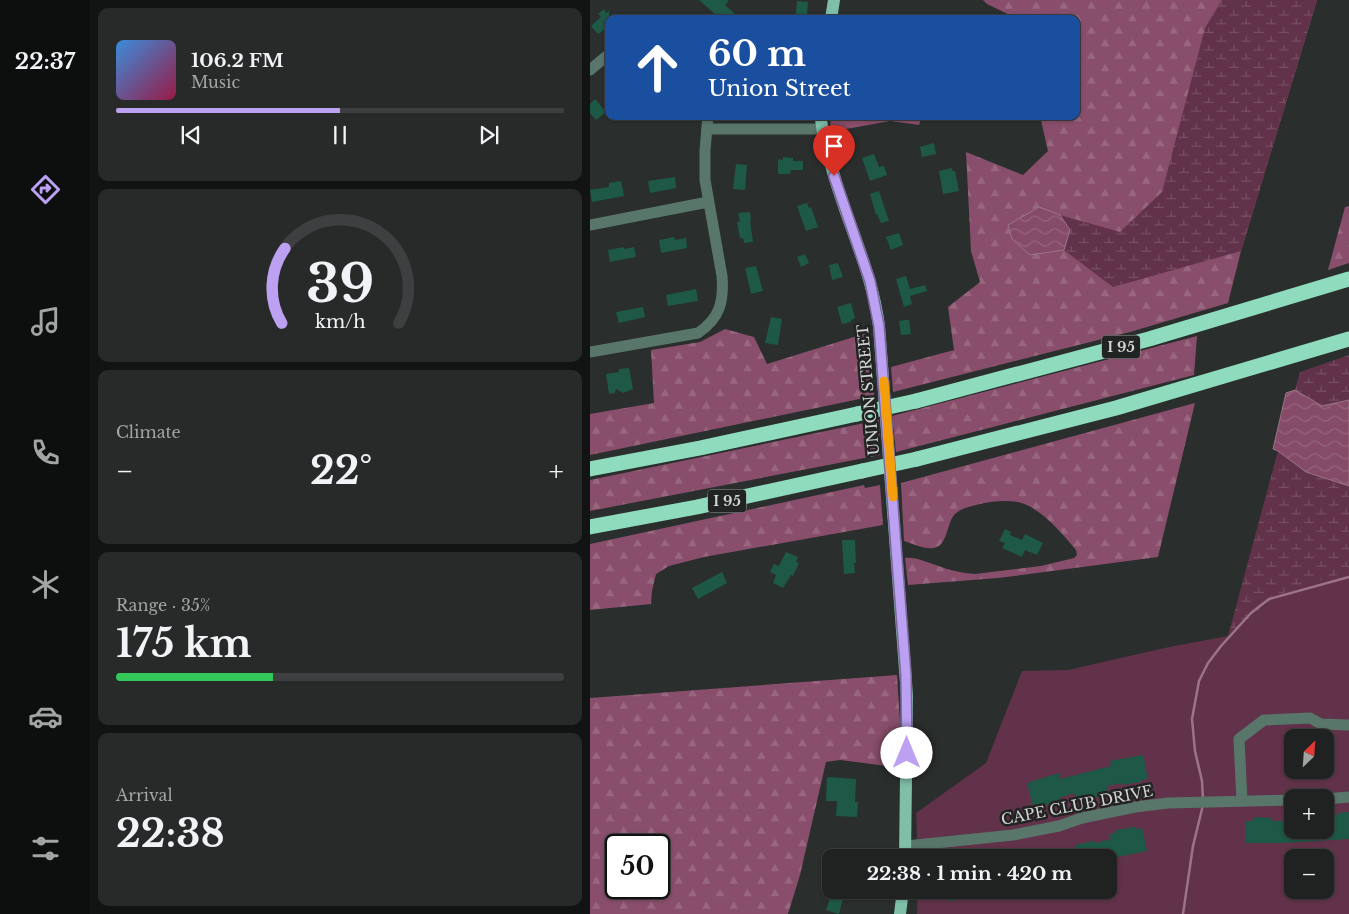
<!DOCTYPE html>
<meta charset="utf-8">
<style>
:root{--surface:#202222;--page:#282a2a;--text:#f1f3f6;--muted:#a2a4a5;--line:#3d3f40;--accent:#bca0f2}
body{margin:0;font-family:"Libre Baskerville",serif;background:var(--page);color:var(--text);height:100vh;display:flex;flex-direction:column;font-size:19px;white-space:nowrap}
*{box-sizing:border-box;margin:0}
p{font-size:16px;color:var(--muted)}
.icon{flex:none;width:28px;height:28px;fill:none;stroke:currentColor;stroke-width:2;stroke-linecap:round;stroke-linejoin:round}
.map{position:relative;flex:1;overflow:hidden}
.details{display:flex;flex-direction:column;gap:8px;padding:8px;background:#121313;width:500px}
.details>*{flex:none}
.guide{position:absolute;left:15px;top:15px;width:475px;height:105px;border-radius:10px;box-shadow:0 1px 4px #0004,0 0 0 1px var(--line);background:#1a4fa0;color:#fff;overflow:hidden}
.needle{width:32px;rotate:25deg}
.tools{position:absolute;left:694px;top:729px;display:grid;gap:10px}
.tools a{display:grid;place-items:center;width:50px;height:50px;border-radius:10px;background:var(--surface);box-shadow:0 1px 4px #0004,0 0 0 1px var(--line);font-size:25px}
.speed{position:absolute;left:15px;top:834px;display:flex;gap:10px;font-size:25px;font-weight:700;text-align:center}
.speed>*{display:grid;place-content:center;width:65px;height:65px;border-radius:50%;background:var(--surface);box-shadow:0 1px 4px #0004,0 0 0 1px var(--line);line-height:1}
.speed .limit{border:2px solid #111;border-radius:8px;background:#fff;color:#111}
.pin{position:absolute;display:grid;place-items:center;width:42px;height:42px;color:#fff;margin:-51px -21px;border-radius:50% 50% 50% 0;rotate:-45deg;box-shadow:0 0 5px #0007}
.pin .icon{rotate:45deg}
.me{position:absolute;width:55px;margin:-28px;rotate:0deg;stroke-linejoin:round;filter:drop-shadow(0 0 4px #0008)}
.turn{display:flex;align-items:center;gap:18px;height:105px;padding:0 20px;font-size:22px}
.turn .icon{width:65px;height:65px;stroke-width:2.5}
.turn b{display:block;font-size:35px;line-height:42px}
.big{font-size:38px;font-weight:700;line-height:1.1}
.details .card{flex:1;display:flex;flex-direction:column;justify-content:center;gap:8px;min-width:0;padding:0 18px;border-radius:10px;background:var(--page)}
.details .dial{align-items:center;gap:0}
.dial svg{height:130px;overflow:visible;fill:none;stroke:var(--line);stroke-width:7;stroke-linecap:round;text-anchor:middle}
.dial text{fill:var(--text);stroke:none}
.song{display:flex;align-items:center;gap:15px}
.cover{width:60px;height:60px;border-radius:8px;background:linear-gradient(135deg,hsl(210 70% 55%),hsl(340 70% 35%))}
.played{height:5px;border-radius:2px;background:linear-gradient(90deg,var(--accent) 50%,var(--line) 50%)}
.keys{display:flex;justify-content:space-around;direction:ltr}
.heat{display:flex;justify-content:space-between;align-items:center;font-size:28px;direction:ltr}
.charge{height:8px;border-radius:4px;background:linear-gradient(90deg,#34c759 35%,var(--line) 0)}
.trip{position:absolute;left:232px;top:849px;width:295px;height:50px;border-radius:10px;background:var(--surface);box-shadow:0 1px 4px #0004,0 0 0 1px var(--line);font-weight:700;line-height:50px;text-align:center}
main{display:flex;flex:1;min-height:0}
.tabs{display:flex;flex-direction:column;width:90px;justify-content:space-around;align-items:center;background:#0d0e0e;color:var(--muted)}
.tabs .icon{width:35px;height:35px}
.tabs .on{color:var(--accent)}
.tabs b{font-size:22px;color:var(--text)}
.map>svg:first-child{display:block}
.green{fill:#613249;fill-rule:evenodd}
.forest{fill:url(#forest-firs);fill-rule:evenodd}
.wetland{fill:url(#wetland-marsh)}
.water{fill:url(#water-waves);stroke:#9c7488}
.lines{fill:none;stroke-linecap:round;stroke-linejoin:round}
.stream{stroke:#9c7488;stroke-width:2.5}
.building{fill:#1d5946}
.minor{stroke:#58766a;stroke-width:11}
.major{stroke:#7fbea7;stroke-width:12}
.highway{stroke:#8edbbe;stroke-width:15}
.highway-bridge{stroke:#8edbbe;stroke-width:15}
.route-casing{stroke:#7a689d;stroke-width:12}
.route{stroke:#bca0f2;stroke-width:9}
.slow{stroke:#f59e0b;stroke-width:9}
.labels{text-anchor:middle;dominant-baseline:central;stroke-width:5;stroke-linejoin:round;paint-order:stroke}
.shield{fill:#212423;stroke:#9ea09f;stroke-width:1}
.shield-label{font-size:14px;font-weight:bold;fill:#d3d5d4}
.street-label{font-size:15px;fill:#d3d5d4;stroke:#212423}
</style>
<main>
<nav class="tabs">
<b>22:37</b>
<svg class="icon on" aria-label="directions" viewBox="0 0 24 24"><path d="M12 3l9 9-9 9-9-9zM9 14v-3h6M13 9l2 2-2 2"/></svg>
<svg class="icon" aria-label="music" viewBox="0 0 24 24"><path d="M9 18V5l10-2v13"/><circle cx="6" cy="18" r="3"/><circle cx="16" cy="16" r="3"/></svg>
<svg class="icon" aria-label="phone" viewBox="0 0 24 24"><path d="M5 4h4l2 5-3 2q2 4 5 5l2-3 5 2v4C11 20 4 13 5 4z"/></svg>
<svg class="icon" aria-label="climate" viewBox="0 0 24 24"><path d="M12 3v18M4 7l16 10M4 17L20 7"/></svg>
<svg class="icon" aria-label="car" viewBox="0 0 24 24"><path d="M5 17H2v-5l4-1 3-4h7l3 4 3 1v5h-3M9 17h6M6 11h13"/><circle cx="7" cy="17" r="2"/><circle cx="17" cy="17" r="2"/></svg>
<svg class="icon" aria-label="filters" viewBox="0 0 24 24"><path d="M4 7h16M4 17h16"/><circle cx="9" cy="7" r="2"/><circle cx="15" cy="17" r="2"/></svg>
</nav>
<section class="details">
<div class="card">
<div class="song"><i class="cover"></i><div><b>106.2 FM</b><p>Music</p></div></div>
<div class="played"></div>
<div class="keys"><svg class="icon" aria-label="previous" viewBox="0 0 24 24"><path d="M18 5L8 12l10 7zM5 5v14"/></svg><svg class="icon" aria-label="pause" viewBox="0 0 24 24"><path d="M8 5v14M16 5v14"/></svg><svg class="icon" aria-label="next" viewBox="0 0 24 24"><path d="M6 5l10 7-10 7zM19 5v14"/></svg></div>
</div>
<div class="card dial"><svg viewBox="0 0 100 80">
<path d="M14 69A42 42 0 1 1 86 69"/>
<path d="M14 69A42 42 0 0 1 16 23" stroke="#bca0f2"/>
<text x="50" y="56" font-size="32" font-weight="700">39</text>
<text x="50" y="72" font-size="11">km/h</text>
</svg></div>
<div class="card"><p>Climate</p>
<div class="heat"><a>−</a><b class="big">22°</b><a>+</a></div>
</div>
<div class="card"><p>Range · 35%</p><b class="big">175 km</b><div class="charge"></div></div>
<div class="card"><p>Arrival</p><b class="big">22:38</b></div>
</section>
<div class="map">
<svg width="759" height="914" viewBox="0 0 759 914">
<defs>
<pattern id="forest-firs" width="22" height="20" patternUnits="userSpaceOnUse" patternTransform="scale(1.25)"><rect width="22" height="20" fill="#884e6b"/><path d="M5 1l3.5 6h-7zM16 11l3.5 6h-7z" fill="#98677f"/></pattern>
<pattern id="wetland-marsh" width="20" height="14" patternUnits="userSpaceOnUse" patternTransform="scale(1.25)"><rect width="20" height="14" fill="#613249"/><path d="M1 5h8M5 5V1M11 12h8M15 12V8" fill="none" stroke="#774f62"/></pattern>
<pattern id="water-waves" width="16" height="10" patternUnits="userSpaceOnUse" patternTransform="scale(1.25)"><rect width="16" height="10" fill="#854b68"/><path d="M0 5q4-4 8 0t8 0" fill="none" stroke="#95647d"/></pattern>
</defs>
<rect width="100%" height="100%" fill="#2a2e2d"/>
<path class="green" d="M759,521V914H327L328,890H519V858L328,857L326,813L396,763L432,671L478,670L579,647L638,636L687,595ZM702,738H735V770H702ZM702,798H735V830H702ZM702,858H735V890H702Z"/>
<g class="forest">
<polygon points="393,0 727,0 651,251 638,303 540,332 303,392 301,367 364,350 358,307 390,282 381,251 376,152 433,175 458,151 450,116 486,116 486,19 428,19 397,4"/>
<polygon points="241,116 332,116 329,125 300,121 240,132"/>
<polygon points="759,206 759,263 738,270 755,207"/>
<polygon points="135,329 164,337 177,364 280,332 284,396 0,455 0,414 64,403 61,350 110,342"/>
<polygon points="607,336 604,375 306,452 302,416"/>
<path d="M605,403L568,557L408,578L318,585L315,558C327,557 334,562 346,565C358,570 372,573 385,574L451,566L484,558L487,555L486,550C473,534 449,506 428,502C416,500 402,501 390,504C382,506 371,508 365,514C357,522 358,542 347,547C338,551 323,544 314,541L311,483Z"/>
<polygon points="289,420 290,455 0,511 0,480"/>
<polygon points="274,485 275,488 290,485 293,525 114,557 79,566 66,574 62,591 61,604 0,610 0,544"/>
<path d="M307,675L313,768L250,760L236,762L210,875L198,914H0V698ZM26,845H69V888H26Z"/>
</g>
<g class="wetland">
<polygon points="632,0 727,0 651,251 523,287 474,250 479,230 470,215 530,232 572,192 615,28"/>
<polygon points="759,355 759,400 732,406 705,390 710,372"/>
<polygon points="688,451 716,472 759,486 759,571 687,595 638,636"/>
</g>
<g class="water">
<polygon points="449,207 470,215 480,230 474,250 440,255 422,239 418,225"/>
<polygon points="705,390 732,406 759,400 759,486 716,472 688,451 683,449 696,393"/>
</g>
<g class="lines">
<g class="stream">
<polyline points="613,799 612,781 605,751 602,719 609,681 618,663 631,646 661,613 679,599 759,577"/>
<polyline points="593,914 603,846 613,805"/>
</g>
</g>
<g class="building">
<polygon points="109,0 139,0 135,5 145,14 140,19 133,19 127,13 126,15"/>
<polygon points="207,1 218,2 217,15 206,14"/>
<polygon points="14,9 16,13 19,11 19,27 8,34 1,26 11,17 8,14"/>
<polygon points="5,99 16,112 6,120 0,113 0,104"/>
<polygon points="344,143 346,154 332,157 330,147"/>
<polygon points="284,154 289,167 294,166 297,175 280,181 272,158"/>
<polygon points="193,157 203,158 203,161 213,161 213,170 201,170 200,174 188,174 188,159 193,160"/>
<polygon points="146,164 157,165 155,190 143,189"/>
<polygon points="362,168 362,171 365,171 369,191 353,194 349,171"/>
<polygon points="85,177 86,188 60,193 58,181"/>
<polygon points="31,181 34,196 2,202 0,190 19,187 19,183"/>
<polygon points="289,191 299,221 291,223 287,214 286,215 280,194"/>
<polygon points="217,203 219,208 221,207 228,227 216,231 207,206"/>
<polygon points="160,212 161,220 160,221 163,242 154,243 153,238 150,238 147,222 150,222 148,213"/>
<polygon points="309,233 313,245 301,250 296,237"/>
<polygon points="84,237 85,240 96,238 97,248 71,253 69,240"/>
<polygon points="34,247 34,249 44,247 46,257 20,262 18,250"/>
<polygon points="215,254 219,263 211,267 207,257"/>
<polygon points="248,263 253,277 242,280 239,265"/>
<polygon points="166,266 173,291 161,294 155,268"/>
<polygon points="316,276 320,289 335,285 337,291 320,296 322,304 314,307 306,279"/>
<polygon points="106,289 108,301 78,306 76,295"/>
<polygon points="261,303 265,318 261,320 261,322 252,324 247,307"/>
<polygon points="53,307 55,317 29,323 26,312"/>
<polygon points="181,317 192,319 188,345 175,343"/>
<polygon points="315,320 319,320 321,334 311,335 309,321"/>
<polygon points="39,368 43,389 33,393 26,389 25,393 19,394 16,374 29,372 29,369"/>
<polygon points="415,529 421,532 420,535 432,540 435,534 453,543 447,555 435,550 432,557 412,548 415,543 409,541"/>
<polygon points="252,540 265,540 266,563 264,563 265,573 254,574"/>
<polygon points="196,552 208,557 206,562 209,563 203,576 201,575 193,588 183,583 186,575 180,572 184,564 189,566"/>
<polygon points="132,572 137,583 108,599 102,588"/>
<polygon points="553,755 558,779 551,780 551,782 532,785 532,783 517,786 518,791 512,793 512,796 503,798 493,800 493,797 486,799 484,793 469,798 469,800 460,804 451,806 450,804 443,806 437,783 469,773 470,779 521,766 520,761"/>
<polygon points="237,777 266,779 265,802 268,802 267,817 246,816 247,801 236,801"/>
<polygon points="759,812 759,839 692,843 655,843 655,821 663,821 663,817 682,818 682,821 702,821 702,830 735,830 735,819 742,818 742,815 748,815 748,813"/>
<polygon points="545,827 545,829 552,828 557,851 523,858 462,858 462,855 486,847 485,845 504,841 505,843 521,839 519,834 526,833 526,830"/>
<polygon points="243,890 255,890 249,914 236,910"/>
<polygon points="359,890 392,890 393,897 360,901"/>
</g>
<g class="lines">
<g class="minor">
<polyline points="0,70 19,54"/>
<polyline points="117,129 231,129"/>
<polyline points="0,225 118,202"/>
<path d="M0,352L108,333C130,318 134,302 132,276L115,180V150L118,116"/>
<polyline points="735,799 759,797"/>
<polyline points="652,801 649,739 674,720 720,718 731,724 759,725"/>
<polyline points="316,846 423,835 469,826 492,818 545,807 578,803 702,800"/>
</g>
<g class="major">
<polyline points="241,19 244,0"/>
<path d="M231,116C231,132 237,146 240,161C254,217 282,269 289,326L317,696L315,858"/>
<polyline points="310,914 313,890"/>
</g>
<g class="highway">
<polyline points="326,401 559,339 759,279"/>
<polyline points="327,459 526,408 759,339"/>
<polyline points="0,469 110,448 267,414"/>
<polyline points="0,527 107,507 272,471"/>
</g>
<g class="highway-bridge">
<polyline points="267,414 326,401"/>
<polyline points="272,471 327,459"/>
</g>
</g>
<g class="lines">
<g class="route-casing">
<polyline id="route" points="244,176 280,281 289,326 316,676 317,753"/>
</g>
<use href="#route" class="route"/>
<polyline class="slow" points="294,381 303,497"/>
</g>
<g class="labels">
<g class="shield">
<rect x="512" y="335.5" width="38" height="23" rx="4"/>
<rect x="118" y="489.5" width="38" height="23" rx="4"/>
</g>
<g class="shield-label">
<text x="531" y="347">I 95</text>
<text x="137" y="501">I 95</text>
</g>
<g class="street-label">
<text transform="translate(278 390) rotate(-95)">UNION STREET</text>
<text transform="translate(487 805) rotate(-11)">CAPE CLUB DRIVE</text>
</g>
</g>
</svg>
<div class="tools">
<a><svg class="needle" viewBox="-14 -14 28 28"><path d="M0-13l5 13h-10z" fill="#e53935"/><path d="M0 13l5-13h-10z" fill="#a2a4a5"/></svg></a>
<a>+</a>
<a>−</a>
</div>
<div class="speed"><div class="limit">50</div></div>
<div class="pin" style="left:244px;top:176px;background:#d93025"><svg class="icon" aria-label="arrive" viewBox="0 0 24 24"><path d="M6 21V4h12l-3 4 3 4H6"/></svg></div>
<svg class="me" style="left:317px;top:753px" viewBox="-20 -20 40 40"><circle r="19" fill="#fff"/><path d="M0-13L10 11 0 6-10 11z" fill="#bca0f2"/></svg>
<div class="trip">22:38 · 1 min · 420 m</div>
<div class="guide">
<div class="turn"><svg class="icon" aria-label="ahead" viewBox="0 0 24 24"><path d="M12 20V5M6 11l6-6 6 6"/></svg><div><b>60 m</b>Union Street</div></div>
</div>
</div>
</main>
